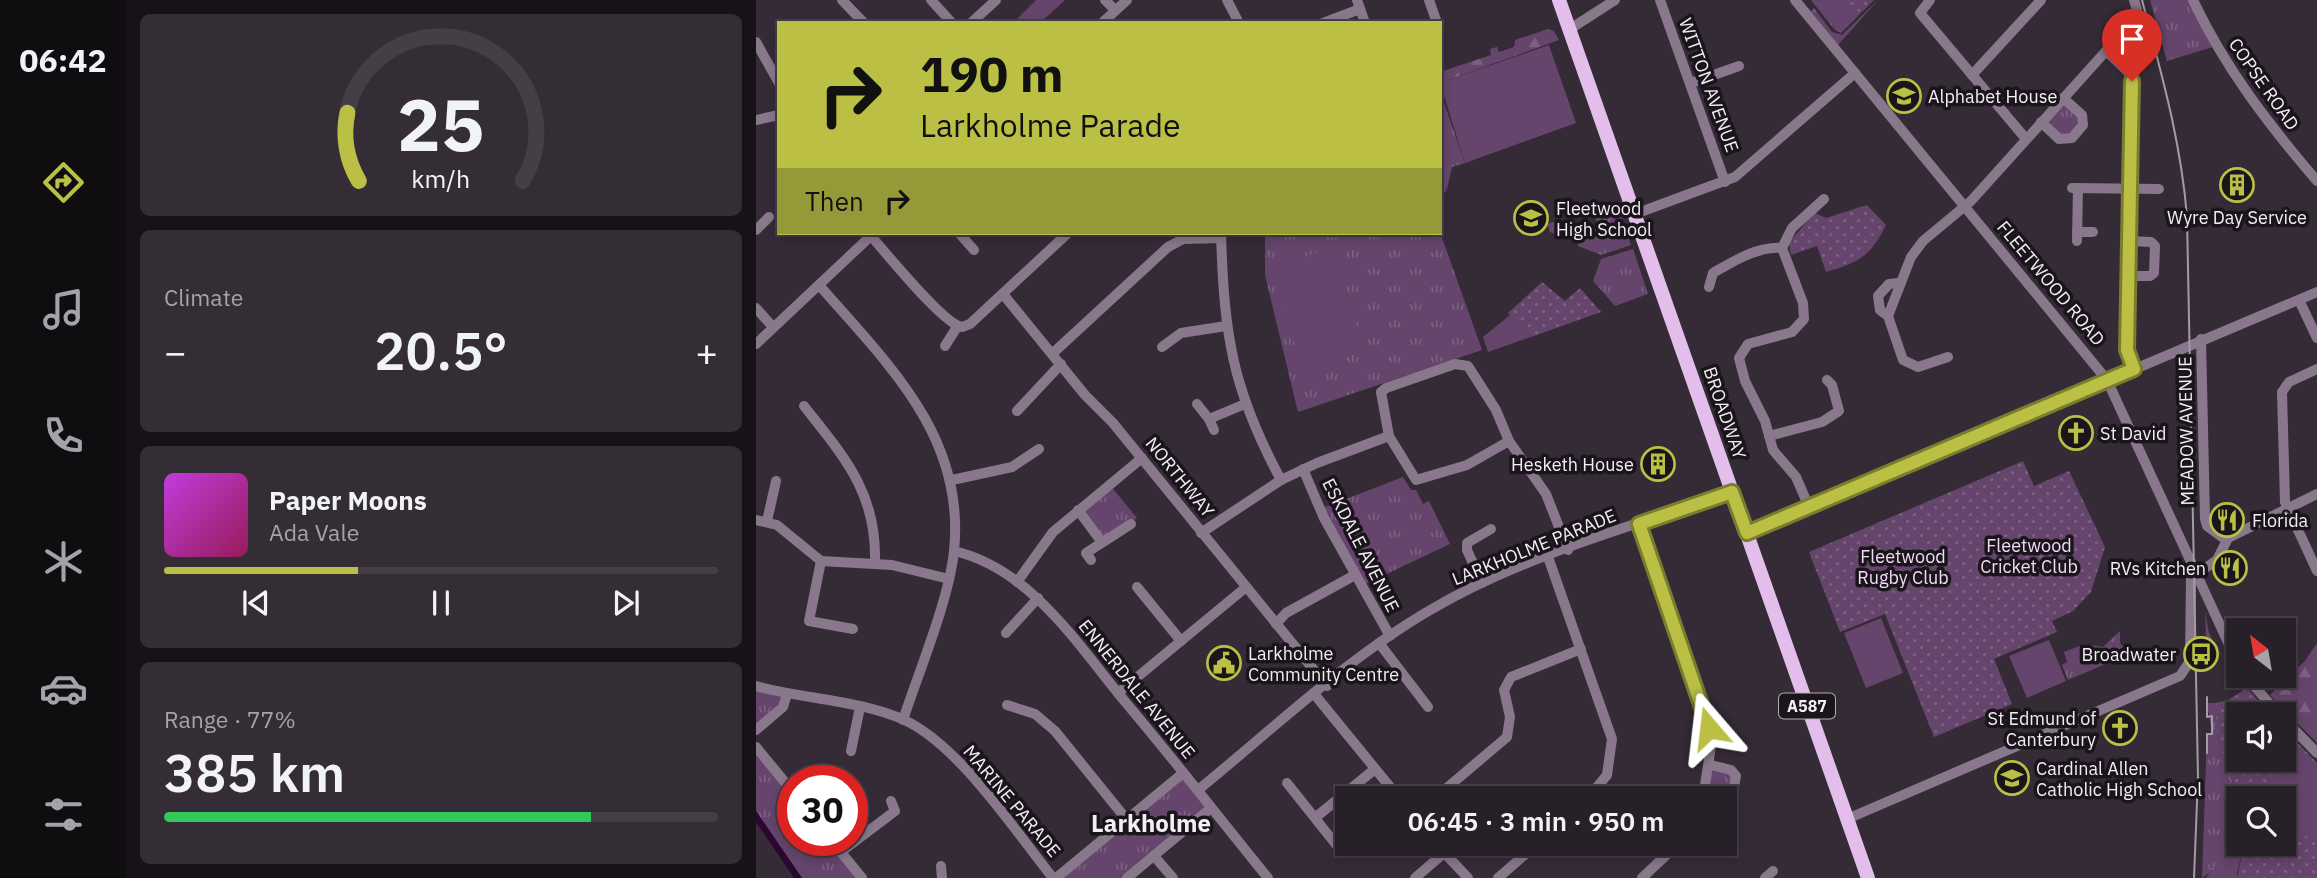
<!DOCTYPE html>
<meta charset="utf-8">
<style>
:root{--surface:#282029;--page:#342d35;--text:#f1f3f6;--muted:#a5a3a8;--line:#443e46;--accent:#bbc045}
body{margin:0;font-family:"IBM Plex Sans",sans-serif;background:var(--page);color:var(--text);height:100vh;display:flex;flex-direction:column;font-size:26px;white-space:nowrap}
*{box-sizing:border-box;margin:0}
p{font-size:23px;color:var(--muted)}
.icon{flex:none;width:38px;height:38px;fill:none;stroke:currentColor;stroke-width:2;stroke-linecap:round;stroke-linejoin:round}
.map{position:relative;flex:1;overflow:hidden}
.panel{display:flex;flex-direction:column;gap:14px;padding:14px;background:#161217;width:630px}
.panel>*{flex:none}
.hud{position:absolute;left:21px;top:21px;width:665px;height:214px;border-radius:0px;box-shadow:0 4px 10px #0003,0 0 0 2px var(--line);background:#bbc045;color:#111;overflow:hidden}
.needle{width:46px;rotate:329deg}
.controls{position:absolute;left:1470px;top:618px;display:grid;gap:14px}
.controls a{display:grid;place-items:center;width:70px;height:70px;border-radius:0px;background:var(--surface);box-shadow:0 4px 10px #0003,0 0 0 2px var(--line);font-size:35px}
.speed{position:absolute;left:21px;top:765px;display:flex;gap:14px;font-size:35px;font-weight:700;text-align:center}
.speed>*{display:grid;place-content:center;width:91px;height:91px;border-radius:50%;background:var(--surface);box-shadow:0 4px 10px #0003,0 0 0 2px var(--line);line-height:1}
.speed .limit{border:10px solid #d22;background:#fff;color:#111}
.pin{position:absolute;display:grid;place-items:center;width:60px;height:60px;color:#fff;margin:-72px -30px;border-radius:50% 50% 50% 0;rotate:-45deg;box-shadow:0 0 7px #0007}
.pin .icon{rotate:45deg}
.me{position:absolute;width:77px;margin:-38px;rotate:343deg;stroke-linejoin:round;filter:drop-shadow(0 0 5px #0008)}
.turn{display:flex;align-items:center;gap:24px;height:147px;padding:0 28px;font-size:32px}
.turn .icon{width:91px;height:91px;stroke-width:2.5}
.turn b{display:block;font-size:49px;line-height:60px}
.then{display:flex;align-items:center;height:66px;padding:0 28px;background:#0003;gap:14px;font-size:26px}
.big{font-size:52px;font-weight:600;line-height:1.1}
.panel .tile{flex:1;display:flex;flex-direction:column;justify-content:center;gap:10px;min-width:0;padding:0 24px;border-radius:10px;background:var(--page)}
.panel .dial{align-items:center;gap:0}
.dial svg{height:182px;overflow:visible;fill:none;stroke:var(--line);stroke-width:7;stroke-linecap:round;text-anchor:middle}
.dial text{fill:var(--text);stroke:none}
.song{display:flex;align-items:center;gap:21px}
.cover{width:84px;height:84px;border-radius:10px;background:linear-gradient(135deg,hsl(290 70% 55%),hsl(330 70% 35%))}
.played{height:7px;border-radius:4px;background:linear-gradient(90deg,var(--accent) 35%,var(--line) 35%)}
.keys{display:flex;justify-content:space-around;direction:ltr}
.heat{display:flex;justify-content:space-between;align-items:center;font-size:38px;direction:ltr}
.charge{height:10px;border-radius:5px;background:linear-gradient(90deg,#34c759 77%,var(--line) 0)}
.trip{position:absolute;left:579px;top:786px;width:402px;height:70px;border-radius:0px;background:var(--surface);box-shadow:0 4px 10px #0003,0 0 0 2px var(--line);font-weight:600;line-height:70px;text-align:center}
main{display:flex;flex:1;min-height:0}
.tabs{display:flex;flex-direction:column;width:126px;justify-content:space-around;align-items:center;background:#100d10;color:var(--muted)}
.tabs .icon{width:49px;height:49px}
.tabs .current{color:var(--accent)}
.tabs b{font-size:32px;color:var(--text)}
.map>svg:first-child{display:block}
.grass{fill:url(#grass-tufts)}
.forest{fill:url(#forest-firs)}
.park{fill:url(#park-dots)}
.garden{fill:#65456b}
.water{fill:#2a0630}
.lines{fill:none;stroke-linecap:round;stroke-linejoin:round}
.minor{stroke:#89778c;stroke-width:10}
.major{stroke:#e3beea;stroke-width:14}
.tram{stroke:#a39ba5;stroke-width:2}
.route-casing{stroke:#7a7d2d;stroke-width:18}
.route{stroke:#bbc045;stroke-width:12}
.labels{text-anchor:middle;dominant-baseline:central;stroke-width:7;stroke-linejoin:round;paint-order:stroke}
.shield{fill:#1a151b;stroke:#b3acb4;stroke-width:2}
.shield-label{font-size:16px;font-weight:bold;fill:#f4edf5}
.street-label{font-size:18px;fill:#f4edf5;stroke:#1a151b}
.poi-label{font-size:18px;fill:#f4edf5;stroke:#1a151b;text-anchor:start}
.park-label{font-size:18px;fill:#f2daf6;stroke:#1a151b}
.district-label{font-size:24px;font-weight:bold;fill:#f4edf5;stroke:#1a151b}
</style>
<main>
<nav class="tabs">
<b>06:42</b>
<svg class="icon current" aria-label="directions" viewBox="0 0 24 24"><path d="M12 3l9 9-9 9-9-9zM9 14v-3h6M13 9l2 2-2 2"/></svg>
<svg class="icon" aria-label="music" viewBox="0 0 24 24"><path d="M9 18V5l10-2v13"/><circle cx="6" cy="18" r="3"/><circle cx="16" cy="16" r="3"/></svg>
<svg class="icon" aria-label="phone" viewBox="0 0 24 24"><path d="M5 4h4l2 5-3 2q2 4 5 5l2-3 5 2v4C11 20 4 13 5 4z"/></svg>
<svg class="icon" aria-label="climate" viewBox="0 0 24 24"><path d="M12 3v18M4 7l16 10M4 17L20 7"/></svg>
<svg class="icon" aria-label="car" viewBox="0 0 24 24"><path d="M5 17H2v-5l4-1 3-4h7l3 4 3 1v5h-3M9 17h6M6 11h13"/><circle cx="7" cy="17" r="2"/><circle cx="17" cy="17" r="2"/></svg>
<svg class="icon" aria-label="filters" viewBox="0 0 24 24"><path d="M4 7h16M4 17h16"/><circle cx="9" cy="7" r="2"/><circle cx="15" cy="17" r="2"/></svg>
</nav>
<section class="panel">
<div class="tile dial"><svg viewBox="0 0 100 80">
<path d="M14 69A42 42 0 1 1 86 69"/>
<path d="M14 69A42 42 0 0 1 9 39" stroke="#bbc045"/>
<text x="50" y="56" font-size="32" font-weight="700">25</text>
<text x="50" y="72" font-size="11">km/h</text>
</svg></div>
<div class="tile"><p>Climate</p>
<div class="heat"><a>−</a><b class="big">20.5°</b><a>+</a></div>
</div>
<div class="tile">
<div class="song"><i class="cover"></i><div><b>Paper Moons</b><p>Ada Vale</p></div></div>
<div class="played"></div>
<div class="keys"><svg class="icon" aria-label="previous" viewBox="0 0 24 24"><path d="M18 5L8 12l10 7zM5 5v14"/></svg><svg class="icon" aria-label="pause" viewBox="0 0 24 24"><path d="M8 5v14M16 5v14"/></svg><svg class="icon" aria-label="next" viewBox="0 0 24 24"><path d="M6 5l10 7-10 7zM19 5v14"/></svg></div>
</div>
<div class="tile"><p>Range · 77%</p><b class="big">385 km</b><div class="charge"></div></div>
</section>
<div class="map">
<svg width="1561" height="878" viewBox="0 0 1561 878">
<defs>
<pattern id="grass-tufts" width="24" height="20" patternUnits="userSpaceOnUse" patternTransform="scale(1.75)"><rect width="24" height="20" fill="#65456b"/><path d="M3 7l-1-3M5 7V3M7 7l1-3M15 17l-1-3M17 17v-4M19 17l1-3" fill="none" stroke="#7c6081"/></pattern>
<pattern id="forest-firs" width="22" height="20" patternUnits="userSpaceOnUse" patternTransform="scale(1.75)"><rect width="22" height="20" fill="#65456b"/><path d="M5 1l3.5 6h-7zM16 11l3.5 6h-7z" fill="#7c6081"/></pattern>
<pattern id="park-dots" width="8" height="8" patternUnits="userSpaceOnUse" patternTransform="scale(1.75)"><rect width="8" height="8" fill="#65456b"/><path d="M2 2h.1M6 6h.1" fill="none" stroke="#7c6081" stroke-width="1.8" stroke-linecap="round"/></pattern>
</defs>
<rect width="100%" height="100%" fill="#352b37"/>
<g class="grass">
<polygon points="1122,0 1082,45 1055,11 1058,8 1076,32 1086,35"/>
<polygon points="1394,0 1437,0 1460,46 1411,61"/>
<polygon points="1388,18 1394,39 1368,61 1361,48"/>
<polygon points="684,91 709,163 696,167 691,189 684,200"/>
<polygon points="1307,98 1326,115 1316,138 1303,139 1285,122"/>
<polygon points="856,202 861,204 875,245 845,255 822,246 821,239 814,236 842,226 836,209"/>
<polygon points="803,220 812,237 809,239 794,232 791,224"/>
<polygon points="684,232 726,350 542,412 509,275 509,233"/>
<polygon points="877,249 892,294 859,306 837,281 845,259"/>
<polygon points="647,477 655,490 660,490 667,504 673,501 694,544 605,586 564,509"/>
<polygon points="353,484 381,518 345,541 322,510"/>
<polygon points="1449,612 1453,633 1464,654 1451,660"/>
<polygon points="1364,631 1364,642 1371,655 1312,680 1306,665 1311,662 1308,652 1329,644 1347,647"/>
<polygon points="0,686 31,694 0,730"/>
<polygon points="1451,703 1460,703 1460,731 1482,799 1482,844 1488,844 1481,873 1467,863 1446,878 1451,734 1456,734"/>
<polygon points="0,747 37,792 37,840 75,840 106,878 46,878 0,811"/>
<polygon points="955,765 978,772 970,805 970,798 947,798"/>
<polygon points="427,773 455,808 371,878 300,878"/>
</g>
<g class="forest">
<polygon points="792,29 798,31 803,40 684,83 684,72 735,55 734,49 741,47 743,52 758,47 759,40"/>
<polygon points="1561,643 1561,743 1514,695 1549,661"/>
<polygon points="1467,863 1481,873 1481,878 1450,878 1457,867"/>
</g>
<g class="park">
<polygon points="1055,0 1118,0 1085,33 1078,29"/>
<path d="M1111,205L1130,225C1115,256 1102,263 1070,272L1061,246L1035,255L1033,243L1056,215L1059,213L1070,218Z"/>
<polygon points="786,282 809,301 824,288 845,312 775,337 752,313"/>
<polygon points="1267,461 1278,486 1313,471 1349,547 1335,592 1317,611 1296,621 1301,632 1238,659 1256,704 1178,737 1129,614 1084,632 1053,552"/>
<polygon points="1491,688 1514,714 1482,714 1482,760 1528,760 1528,729 1561,763 1561,878 1481,878 1488,844 1528,844 1528,798 1482,799 1460,731 1460,703 1472,700"/>
</g>
<g class="garden">
<polygon points="280,0 308,0 308,1 284,23 265,23 261,19"/>
<polygon points="1090,0 1103,12 1086,29 1056,1"/>
<polygon points="793,45 820,123 709,163 684,83"/>
<polygon points="578,248 608,351 546,369 517,266"/>
<polygon points="754,315 775,337 732,352 727,337"/>
<polygon points="1125,618 1147,673 1110,688 1088,633"/>
<polygon points="1293,640 1310,681 1271,698 1253,656"/>
<polygon points="1537,753 1561,768 1561,843 1528,822 1528,798 1507,798"/>
</g>
<polygon class="water" points="0,811 46,878 38,878 0,822"/>
<g class="lines">
<g class="minor">
<polyline points="86,0 108,23"/>
<polyline points="175,0 196,23"/>
<polyline points="349,0 359,10"/>
<polyline points="471,0 483,23"/>
<polyline points="601,0 609,23"/>
<polyline points="673,0 681,23"/>
<polyline points="904,0 969,182"/>
<polyline points="1039,0 1351,380 1482,664"/>
<polyline points="1174,0 1164,13 1270,139"/>
<path d="M1437,0C1469,68 1513,125 1561,181"/>
<polyline points="215,23 240,0"/>
<polyline points="346,23 371,0"/>
<polyline points="567,23 604,9"/>
<polyline points="814,29 859,0"/>
<polyline points="0,42 23,83"/>
<polyline points="1350,51 1372,72 1376,81 1372,350 1378,369"/>
<polyline points="1216,75 1285,0"/>
<polyline points="935,83 983,66"/>
<polyline points="0,120 23,115"/>
<polyline points="1285,122 1303,139 1316,138 1327,125 1326,115 1307,98"/>
<polyline points="1316,188 1403,189"/>
<polyline points="879,214 979,177 1099,73"/>
<polyline points="0,230 13,217"/>
<polyline points="1321,232 1337,232"/>
<polyline points="203,233 218,250"/>
<path d="M465,233C468,335 476,389 525,480"/>
<path d="M115,236C131,254 187,324 206,327L214,324L312,233"/>
<polyline points="1321,241 1322,188"/>
<polyline points="1373,276 1394,276 1398,273 1399,246 1395,242 1373,241"/>
<path d="M63,285C132,364 210,437 198,551C193,600 163,671 147,720"/>
<path d="M953,287L957,273C978,261 1002,246 1026,248"/>
<polyline points="247,294 329,395 357,423 571,686"/>
<polyline points="1543,300 1561,338"/>
<polyline points="0,308 17,327"/>
<polyline points="1132,316 1124,310 1122,296 1133,284 1142,283"/>
<polyline points="1445,339 1449,519 1451,526 1470,540"/>
<polyline points="0,344 118,233"/>
<polyline points="189,346 201,327"/>
<polyline points="406,347 425,333 470,326"/>
<polyline points="296,354 412,247 427,239 465,238"/>
<polyline points="1192,357 1162,367 1147,360 1132,316 1155,257 1167,241 1215,201 1377,21 1381,10 1378,0"/>
<polyline points="1561,369 1533,382 1526,392 1529,502 1561,571"/>
<polyline points="441,404 453,419 458,430"/>
<path d="M48,406C89,458 121,493 119,563"/>
<polyline points="261,411 305,364"/>
<polyline points="453,419 489,404"/>
<polyline points="1013,436 1066,422 1083,411 1076,385 1071,380"/>
<polyline points="753,441 711,465 660,480 633,436 625,392 630,388 699,364 712,366 740,410 753,441 790,494 812,550"/>
<polyline points="547,469 568,518 634,636"/>
<polyline points="196,480 256,467 283,449"/>
<polyline points="1053,507 1040,477 1017,450 1009,421 989,381 983,358 992,344 1036,332 1048,319 1047,303 1026,248 1036,228 1068,199"/>
<polyline points="322,510 345,541"/>
<polyline points="0,520 21,525 65,561 136,565 193,579"/>
<polyline points="11,521 20,481"/>
<polyline points="883,524 949,713 955,746 947,798"/>
<polyline points="445,533 525,480 561,463 633,436"/>
<polyline points="991,533 1561,292"/>
<path d="M198,551C276,569 323,647 371,704C419,761 465,820 512,878"/>
<polyline points="792,557 856,739 851,775 832,798"/>
<polyline points="335,560 330,553 375,524"/>
<polyline points="65,561 53,621 97,629"/>
<polyline points="261,582 297,532 386,458"/>
<polyline points="726,583 711,550 711,543 735,529"/>
<polyline points="381,587 425,641"/>
<polyline points="520,624 530,613 599,575"/>
<polyline points="250,633 282,598"/>
<polyline points="623,643 672,707"/>
<polyline points="1489,676 1523,714"/>
<path d="M0,686C48,699 101,700 146,719C202,743 259,831 297,878"/>
<polyline points="362,693 489,588"/>
<polyline points="559,695 643,798"/>
<polyline points="251,705 279,714 299,731 371,820"/>
<polyline points="1528,719 1561,753"/>
<polyline points="0,730 27,707 31,694"/>
<polyline points="0,747 37,792"/>
<polyline points="95,751 104,707"/>
<polyline points="955,765 975,770 980,776 975,802 970,805"/>
<polyline points="531,783 586,852"/>
<path d="M442,790C517,729 591,658 676,609C766,556 877,526 976,492"/>
<polyline points="679,798 751,737 754,717 748,690 755,677 825,649"/>
<polyline points="560,817 619,769"/>
<polyline points="1091,819 1424,676 1434,661 1435,578 1461,560 1472,538 1561,494"/>
<polyline points="75,840 106,878"/>
<polyline points="680,844 712,878"/>
<polyline points="85,852 139,811 135,801"/>
<polyline points="398,856 417,878"/>
<polyline points="185,866 186,878"/>
<polyline points="300,878 427,773"/>
<polyline points="371,878 455,808"/>
<polyline points="659,878 688,853"/>
<polyline points="742,878 781,844"/>
<polyline points="886,878 922,844"/>
<polyline points="1009,878 1017,871"/>
</g>
<polyline class="major" points="803,0 1112,878"/>
<g class="tram">
<path d="M1386,0C1405,72 1425,141 1431,217L1442,777L1438,878"/>
<polyline points="1451,753 1451,734 1456,734 1456,716 1451,717 1451,697"/>
</g>
</g>
<g class="lines">
<g class="route-casing">
<polyline id="route" points="953,728 883,524 976,492 991,533 1378,369 1371,350 1376,81"/>
</g>
<use href="#route" class="route"/>
</g>
<defs>
<g id="school-ring" transform="scale(1.75)"><circle r="9.5" fill="#1a151b" stroke="#bbc045" stroke-width="1.5"/><path d="M0-5L7-2L0 1L-7-2ZM-4 1L0 2.5L4 1V4Q0 6-4 4Z" fill="#bbc045"/></g>
<g id="building-ring" transform="scale(1.75)"><circle r="9.5" fill="#1a151b" stroke="#bbc045" stroke-width="1.5"/><path d="M-4-6H4V6H1V3H-1V6H-4ZM-2.5-4.3h1.7v1.8h-1.7ZM.8-4.3h1.7v1.8H.8ZM-2.5-1h1.7V.8h-1.7ZM.8-1h1.7V.8H.8Z" fill="#bbc045"/></g>
<g id="church-ring" transform="scale(1.75)"><circle r="9.5" fill="#1a151b" stroke="#bbc045" stroke-width="1.5"/><path d="M-1.2-6h2.4v3.5h3.3v2.4h-3.3V6h-2.4V-.1h-3.3v-2.4h3.3Z" fill="#bbc045"/></g>
<g id="restaurant-ring" transform="scale(1.75)"><circle r="9.5" fill="#1a151b" stroke="#bbc045" stroke-width="1.5"/><path d="M-5-6h1v4h1v-4h1v4h1v-4h1v5L-1.5 .5V6h-2V.5L-5-1ZM5-6V6H3V1.5H1.5Q1.5-4 5-6Z" fill="#bbc045"/></g>
<g id="bus-ring" transform="scale(1.75)"><circle r="9.5" fill="#1a151b" stroke="#bbc045" stroke-width="1.5"/><path d="M-5-6H5V4H4V6H2V4H-2V6H-4V4H-5ZM-3.5-4V0h7V-4ZM-3.5 1.2v1.5H-2V1.2ZM2 1.2v1.5H3.5V1.2Z" fill="#bbc045"/></g>
<g id="civic-ring" transform="scale(1.75)"><circle r="9.5" fill="#1a151b" stroke="#bbc045" stroke-width="1.5"/><path d="M-.6-6.5H3V-4.5H.6V-3L4-1V1h2V6H-6V1h2V-1L-.6-3ZM-1.2 2.5V6h2.4V2.5Z" fill="#bbc045"/></g>
</defs>
<g fill-rule="evenodd">
<use href="#school-ring" x="1148" y="96"/>
<use href="#building-ring" x="1481" y="185"/>
<use href="#school-ring" x="775" y="218"/>
<use href="#church-ring" x="1320" y="433"/>
<use href="#building-ring" x="902" y="464"/>
<use href="#restaurant-ring" x="1471" y="520"/>
<use href="#restaurant-ring" x="1474" y="568"/>
<use href="#bus-ring" x="1445" y="654"/>
<use href="#civic-ring" x="468" y="663"/>
<use href="#church-ring" x="1364" y="728"/>
<use href="#school-ring" x="1256" y="778"/>
</g>
<g class="labels">
<rect class="shield" x="1023" y="693.5" width="56" height="25" rx="5"/>
<g class="shield-label">
<text x="1051" y="706">A587</text>
</g>
<g class="street-label">
<text transform="translate(1508 84) rotate(55)">COPSE ROAD</text>
<text transform="translate(953 85) rotate(70)">WITTON AVENUE</text>
<text transform="translate(1295 283) rotate(50)">FLEETWOOD ROAD</text>
<text transform="translate(969 413) rotate(71)">BROADWAY</text>
<text transform="translate(1430 431) rotate(-91)">MEADOW AVENUE</text>
<text transform="translate(424 477) rotate(51)">NORTHWAY</text>
<text transform="translate(605 545) rotate(63)">ESKDALE AVENUE</text>
<text transform="translate(778 547) rotate(-22)">LARKHOLME PARADE</text>
<text transform="translate(381 689) rotate(51)">ENNERDALE AVENUE</text>
<text transform="translate(256 801) rotate(50)">MARINE PARADE</text>
</g>
<g class="poi-label">
<text x="1172" y="96">Alphabet House</text>
<text x="800" y="208">Fleetwood<tspan x="800" dy="21">High School</tspan></text>
<text x="1481" y="217" text-anchor="middle">Wyre Day Service</text>
<text x="1344" y="433">St David</text>
<text x="878" y="464" text-anchor="end">Hesketh House</text>
<text x="1496" y="520">Florida</text>
<text x="1450" y="568" text-anchor="end">RVs Kitchen</text>
<text x="492" y="653">Larkholme<tspan x="492" dy="21">Community Centre</tspan></text>
<text x="1420" y="654" text-anchor="end">Broadwater</text>
<text x="1340" y="718" text-anchor="end">St Edmund of<tspan x="1340" dy="21">Canterbury</tspan></text>
<text x="1280" y="768">Cardinal Allen<tspan x="1280" dy="21">Catholic High School</tspan></text>
</g>
<g class="park-label">
<text x="1273" y="545">Fleetwood<tspan x="1273" dy="21">Cricket Club</tspan></text>
<text x="1147" y="556">Fleetwood<tspan x="1147" dy="21">Rugby Club</tspan></text>
</g>
<g class="district-label">
<text x="395" y="823">Larkholme</text>
</g>
</g>
</svg>
<div class="controls">
<a><svg class="needle" viewBox="-14 -14 28 28"><path d="M0-13l5 13h-10z" fill="#e53935"/><path d="M0 13l5-13h-10z" fill="#a5a3a8"/></svg></a>
<a><svg class="icon" aria-label="sound" viewBox="0 0 24 24"><path d="M4 9h4l5-4v14l-5-4H4zM17 9q2 3 0 6"/></svg></a>
<a><svg class="icon" aria-label="search" viewBox="0 0 24 24"><circle cx="10" cy="10" r="6"/><path d="M15 15l6 6"/></svg></a>
</div>
<div class="speed"><div class="limit">30</div></div>
<div class="pin" style="left:1376px;top:81px;background:#d93025"><svg class="icon" aria-label="arrive" viewBox="0 0 24 24"><path d="M6 21V4h12l-3 4 3 4H6"/></svg></div>
<svg class="me" style="left:953px;top:728px" viewBox="-20 -20 40 40"><path d="M0-17L14 15 0 8-14 15z" fill="#bbc045" stroke="#fff" stroke-width="4"/></svg>
<div class="trip">06:45 · 3 min · 950 m</div>
<div class="hud">
<div class="turn"><svg class="icon" aria-label="right" viewBox="0 0 24 24"><path d="M7 20v-9h11M14 6l5 5-5 5"/></svg><div><b>190 m</b>Larkholme Parade</div></div>
<div class="then">Then<svg class="icon" aria-label="right" viewBox="0 0 24 24"><path d="M7 20v-9h11M14 6l5 5-5 5"/></svg></div>
</div>
</div>
</main>
